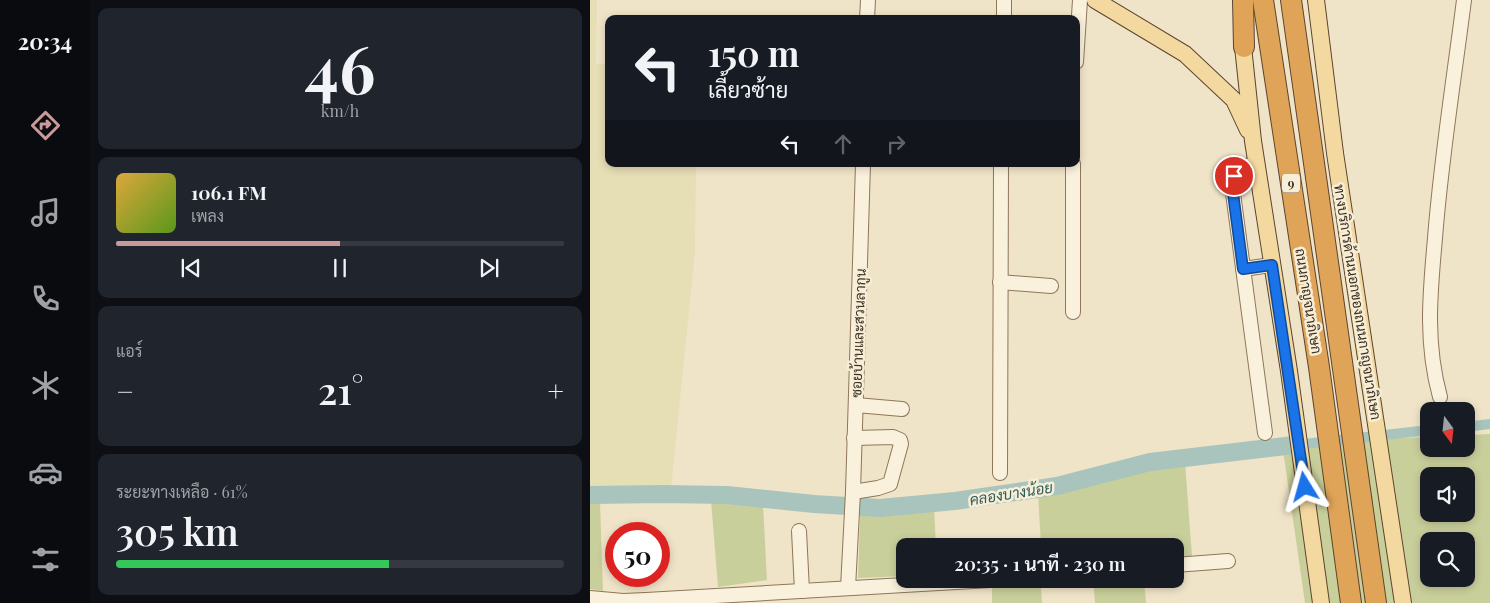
<!DOCTYPE html>
<html lang="th">
<meta charset="utf-8">
<style>
:root{--surface:#171b24;--page:#20242c;--text:#f1f3f6;--muted:#9ea1a6;--line:#363941;--accent:#cc999b}
body{margin:0;font-family:"Playfair Display",Sarabun,serif;background:var(--page);color:var(--text);height:100vh;display:flex;flex-direction:column;font-size:19px;white-space:nowrap}
*{box-sizing:border-box;margin:0}
p{font-size:16px;color:var(--muted)}
.icon{flex:none;width:28px;height:28px;fill:none;stroke:currentColor;stroke-width:2;stroke-linecap:round;stroke-linejoin:round}
.map{position:relative;flex:1;overflow:hidden}
.panel{display:flex;flex-direction:column;gap:8px;padding:8px;background:#0d0f14;width:500px}
.panel>*{flex:none}
.banner{position:absolute;left:15px;top:15px;width:475px;height:152px;border-radius:10px;box-shadow:0 2px 8px #0003;background:#171b24;color:var(--text);overflow:hidden}
.needle{width:32px;rotate:165deg}
.tools{position:absolute;left:830px;top:402px;display:grid;gap:10px}
.tools a{display:grid;place-items:center;width:55px;height:55px;border-radius:10px;background:var(--surface);box-shadow:0 2px 8px #0003;font-size:25px}
.speed{position:absolute;left:15px;top:522px;display:flex;gap:10px;font-size:25px;font-weight:700;text-align:center}
.speed>*{display:grid;place-content:center;width:65px;height:65px;border-radius:50%;background:var(--surface);box-shadow:0 2px 8px #0003;line-height:1}
.speed .limit{border:8px solid #d22;background:#fff;color:#111}
.pin{position:absolute;display:grid;place-items:center;width:42px;height:42px;color:#fff;margin:-21px;border:2px solid #fff;border-radius:50%;box-shadow:0 1px 5px #0007}
.me{position:absolute;width:55px;margin:-28px;rotate:352deg;stroke-linejoin:round;filter:drop-shadow(0 0 4px #0008)}
.turn{display:flex;align-items:center;gap:18px;height:105px;padding:0 20px;font-size:22px}
.turn .icon{width:65px;height:65px;stroke-width:2.5}
.turn b{display:block;font-size:35px;line-height:42px}
.lanes{display:flex;align-items:center;height:48px;padding:0 20px;background:#0003;justify-content:center;gap:25px;direction:ltr}
.lanes .off{opacity:.35}
.big{font-size:38px;font-weight:600;line-height:1.1}
.panel .widget{flex:1;display:flex;flex-direction:column;justify-content:center;gap:8px;min-width:0;padding:0 18px;border-radius:10px;background:var(--page)}
.panel .dial{align-items:center;gap:0}
.dial b{font-size:65px;line-height:1}
.song{display:flex;align-items:center;gap:15px}
.cover{width:60px;height:60px;border-radius:8px;background:linear-gradient(135deg,hsl(40 70% 55%),hsl(90 70% 35%))}
.played{height:5px;border-radius:2px;background:linear-gradient(90deg,var(--accent) 50%,var(--line) 50%)}
.keys{display:flex;justify-content:space-around;direction:ltr}
.heat{display:flex;justify-content:space-between;align-items:center;font-size:28px;direction:ltr}
.charge{height:8px;border-radius:4px;background:linear-gradient(90deg,#34c759 61%,var(--line) 0)}
.trip{position:absolute;left:306px;top:538px;width:288px;height:50px;border-radius:10px;background:var(--surface);box-shadow:0 2px 8px #0003;font-weight:600;line-height:50px;text-align:center}
main{display:flex;flex:1;min-height:0}
.tab-bar{display:flex;flex-direction:column;width:90px;justify-content:space-around;align-items:center;background:#090b0e;color:var(--muted)}
.tab-bar .icon{width:35px;height:35px}
.tab-bar .on{color:var(--accent)}
.tab-bar b{font-size:22px;color:var(--text)}
.map>svg:first-child{display:block}
.farmland{fill:#e6deb5}
.green{fill:#c9cf9b;fill-rule:evenodd}
.lines{fill:none;stroke-linecap:round;stroke-linejoin:round}
.canal{stroke:#a9c4bc;stroke-width:10}
.river{stroke:#a9c4bc;stroke-width:18}
.minor-casing{stroke:#8d765c;stroke-width:16}
.major-casing{stroke:#5b4430;stroke-width:18}
.highway-casing{stroke:#5b4430;stroke-width:22}
.minor{stroke:#faf1dc;stroke-width:14}
.major{stroke:#f3d9a0;stroke-width:16}
.highway{stroke:#e0a458;stroke-width:20}
.route-casing{stroke:#114b97;stroke-width:12}
.route{stroke:#1a73e8;stroke-width:9}
.labels{text-anchor:middle;dominant-baseline:central;stroke-width:5;stroke-linejoin:round;paint-order:stroke}
.shield{fill:#f7eed8;stroke:#756857;stroke-width:1}
.shield-label{font-size:12px;font-weight:bold;fill:#3d2e20}
.street-label{font-size:14px;fill:#3d2e20;stroke:#f7eed8}
.water-label{font-size:15px;font-style:italic;fill:#2f5d5a;stroke:#f7eed8}
</style>
<main>
<nav class="tab-bar">
<b>20:34</b>
<svg class="icon on" aria-label="directions" viewBox="0 0 24 24"><path d="M12 3l9 9-9 9-9-9zM9 14v-3h6M13 9l2 2-2 2"/></svg>
<svg class="icon" aria-label="music" viewBox="0 0 24 24"><path d="M9 18V5l10-2v13"/><circle cx="6" cy="18" r="3"/><circle cx="16" cy="16" r="3"/></svg>
<svg class="icon" aria-label="phone" viewBox="0 0 24 24"><path d="M5 4h4l2 5-3 2q2 4 5 5l2-3 5 2v4C11 20 4 13 5 4z"/></svg>
<svg class="icon" aria-label="climate" viewBox="0 0 24 24"><path d="M12 3v18M4 7l16 10M4 17L20 7"/></svg>
<svg class="icon" aria-label="car" viewBox="0 0 24 24"><path d="M5 17H2v-5l4-1 3-4h7l3 4 3 1v5h-3M9 17h6M6 11h13"/><circle cx="7" cy="17" r="2"/><circle cx="17" cy="17" r="2"/></svg>
<svg class="icon" aria-label="filters" viewBox="0 0 24 24"><path d="M4 7h16M4 17h16"/><circle cx="9" cy="7" r="2"/><circle cx="15" cy="17" r="2"/></svg>
</nav>
<section class="panel">
<div class="widget dial"><b>46</b><p>km/h</p></div>
<div class="widget">
<div class="song"><i class="cover"></i><div><b>106.1 FM</b><p>เพลง</p></div></div>
<div class="played"></div>
<div class="keys"><svg class="icon" aria-label="previous" viewBox="0 0 24 24"><path d="M18 5L8 12l10 7zM5 5v14"/></svg><svg class="icon" aria-label="pause" viewBox="0 0 24 24"><path d="M8 5v14M16 5v14"/></svg><svg class="icon" aria-label="next" viewBox="0 0 24 24"><path d="M6 5l10 7-10 7zM19 5v14"/></svg></div>
</div>
<div class="widget"><p>แอร์</p>
<div class="heat"><a>−</a><b class="big">21°</b><a>+</a></div>
</div>
<div class="widget"><p>ระยะทางเหลือ · 61%</p><b class="big">305 km</b><div class="charge"></div></div>
</section>
<div class="map">
<svg width="900" height="603" viewBox="0 0 900 603">
<rect width="100%" height="100%" fill="#f0e4c8"/>
<polygon class="farmland" points="0,0 7,0 6,64 19,64 19,164 106,164 105,253 81,488 0,488"/>
<g class="green">
<path d="M900,434V603H715L693,450L806,438L839,437V449H876V435ZM839,476H876V514H839ZM839,541H876V579H839Z"/>
<polygon points="595,462 602,556 585,558 585,546 451,546 448,493 562,465"/>
<polygon points="121,500 136,500 173,504 177,580 128,587"/>
<polygon points="0,502 10,502 13,591 0,589"/>
<polygon points="344,507 346,546 315,546 315,576 268,578 270,515 317,512"/>
<polygon points="516,579 554,579 556,603 505,603 503,580"/>
<polygon points="451,586 452,603 402,603 402,588"/>
</g>
<g class="lines">
<g class="canal">
<polyline points="876,427 900,424"/>
<polyline points="705,445 839,430"/>
</g>
<polyline class="river" points="0,495 73,494 137,495 224,504 290,508 365,501 467,486 560,462 704,445"/>
<g class="minor-casing">
<g id="minor">
<polyline points="277,19 278,0"/>
<polyline points="414,19 414,0"/>
<polyline points="486,62 490,0"/>
<polyline points="667,165 644,167 643,193 675,433"/>
<polyline points="653,269 682,265"/>
<polyline points="410,282 461,286"/>
<polyline points="483,312 483,164"/>
<path d="M850,397C835,342 840,294 845,238C851,159 864,79 874,0"/>
<polyline points="266,405 312,409"/>
<polyline points="410,473 411,164"/>
<polyline points="263,492 288,488 300,484 311,444 310,440 303,437 264,438"/>
<polyline points="209,531 212,591"/>
<polyline points="585,565 638,561"/>
<polyline points="258,588 263,492 273,164"/>
<polyline points="0,598 33,601 56,600 418,579"/>
</g>
</g>
<g class="major-casing">
<g id="major">
<polyline points="505,0 595,54 644,100 658,130"/>
<polyline points="726,0 745,153 813,603"/>
<polyline points="652,37 663,141 699,371 731,603"/>
</g>
</g>
<g class="highway-casing">
<g id="highway">
<polyline points="653,0 654,47"/>
<polyline points="673,0 729,367 761,603"/>
<polyline points="701,0 786,603"/>
</g>
</g>
<use href="#minor" class="minor"/>
<use href="#major" class="major"/>
<use href="#highway" class="highway"/>
</g>
<g class="lines">
<g class="route-casing">
<polyline id="route" points="644,176 643,193 653,269 682,265 715,487"/>
</g>
<use href="#route" class="route"/>
</g>
<g class="labels">
<rect class="shield" x="692" y="173.5" width="18" height="19" rx="4"/>
<g class="shield-label">
<text x="701" y="183">9</text>
</g>
<g class="street-label">
<text transform="translate(719 301) rotate(81)">ถนนกาญจนาภิเษก</text>
<text transform="translate(768 302) rotate(81)">ทางบริการด้านนอกของถนนกาญจนาภิเษก</text>
<text transform="translate(268 333) rotate(-88)">ซอยบ้านและสวนลากูน</text>
</g>
<g class="water-label">
<text transform="translate(421 493) rotate(-9)">คลองบางน้อย</text>
</g>
</g>
</svg>
<div class="tools">
<a><svg class="needle" viewBox="-14 -14 28 28"><path d="M0-13l5 13h-10z" fill="#e53935"/><path d="M0 13l5-13h-10z" fill="#9ea1a6"/></svg></a>
<a><svg class="icon" aria-label="sound" viewBox="0 0 24 24"><path d="M4 9h4l5-4v14l-5-4H4zM17 9q2 3 0 6"/></svg></a>
<a><svg class="icon" aria-label="search" viewBox="0 0 24 24"><circle cx="10" cy="10" r="6"/><path d="M15 15l6 6"/></svg></a>
</div>
<div class="speed"><div class="limit">50</div></div>
<div class="pin" style="left:644px;top:176px;background:#d93025"><svg class="icon" aria-label="arrive" viewBox="0 0 24 24"><path d="M6 21V4h12l-3 4 3 4H6"/></svg></div>
<svg class="me" style="left:715px;top:487px" viewBox="-20 -20 40 40"><path d="M0-17L14 15 0 8-14 15z" fill="#1a73e8" stroke="#fff" stroke-width="4"/></svg>
<div class="trip">20:35 · 1 นาที · 230 m</div>
<div class="banner">
<div class="turn"><svg class="icon" aria-label="left" viewBox="0 0 24 24"><path d="M17 20v-9H6M10 6l-5 5 5 5"/></svg><div><b>150 m</b>เลี้ยวซ้าย</div></div>
<div class="lanes"><svg class="icon" aria-label="left" viewBox="0 0 24 24"><path d="M17 20v-9H6M10 6l-5 5 5 5"/></svg><svg class="icon off" aria-label="ahead" viewBox="0 0 24 24"><path d="M12 20V5M6 11l6-6 6 6"/></svg><svg class="icon off" aria-label="right" viewBox="0 0 24 24"><path d="M7 20v-9h11M14 6l5 5-5 5"/></svg></div>
</div>
</div>
</main>
